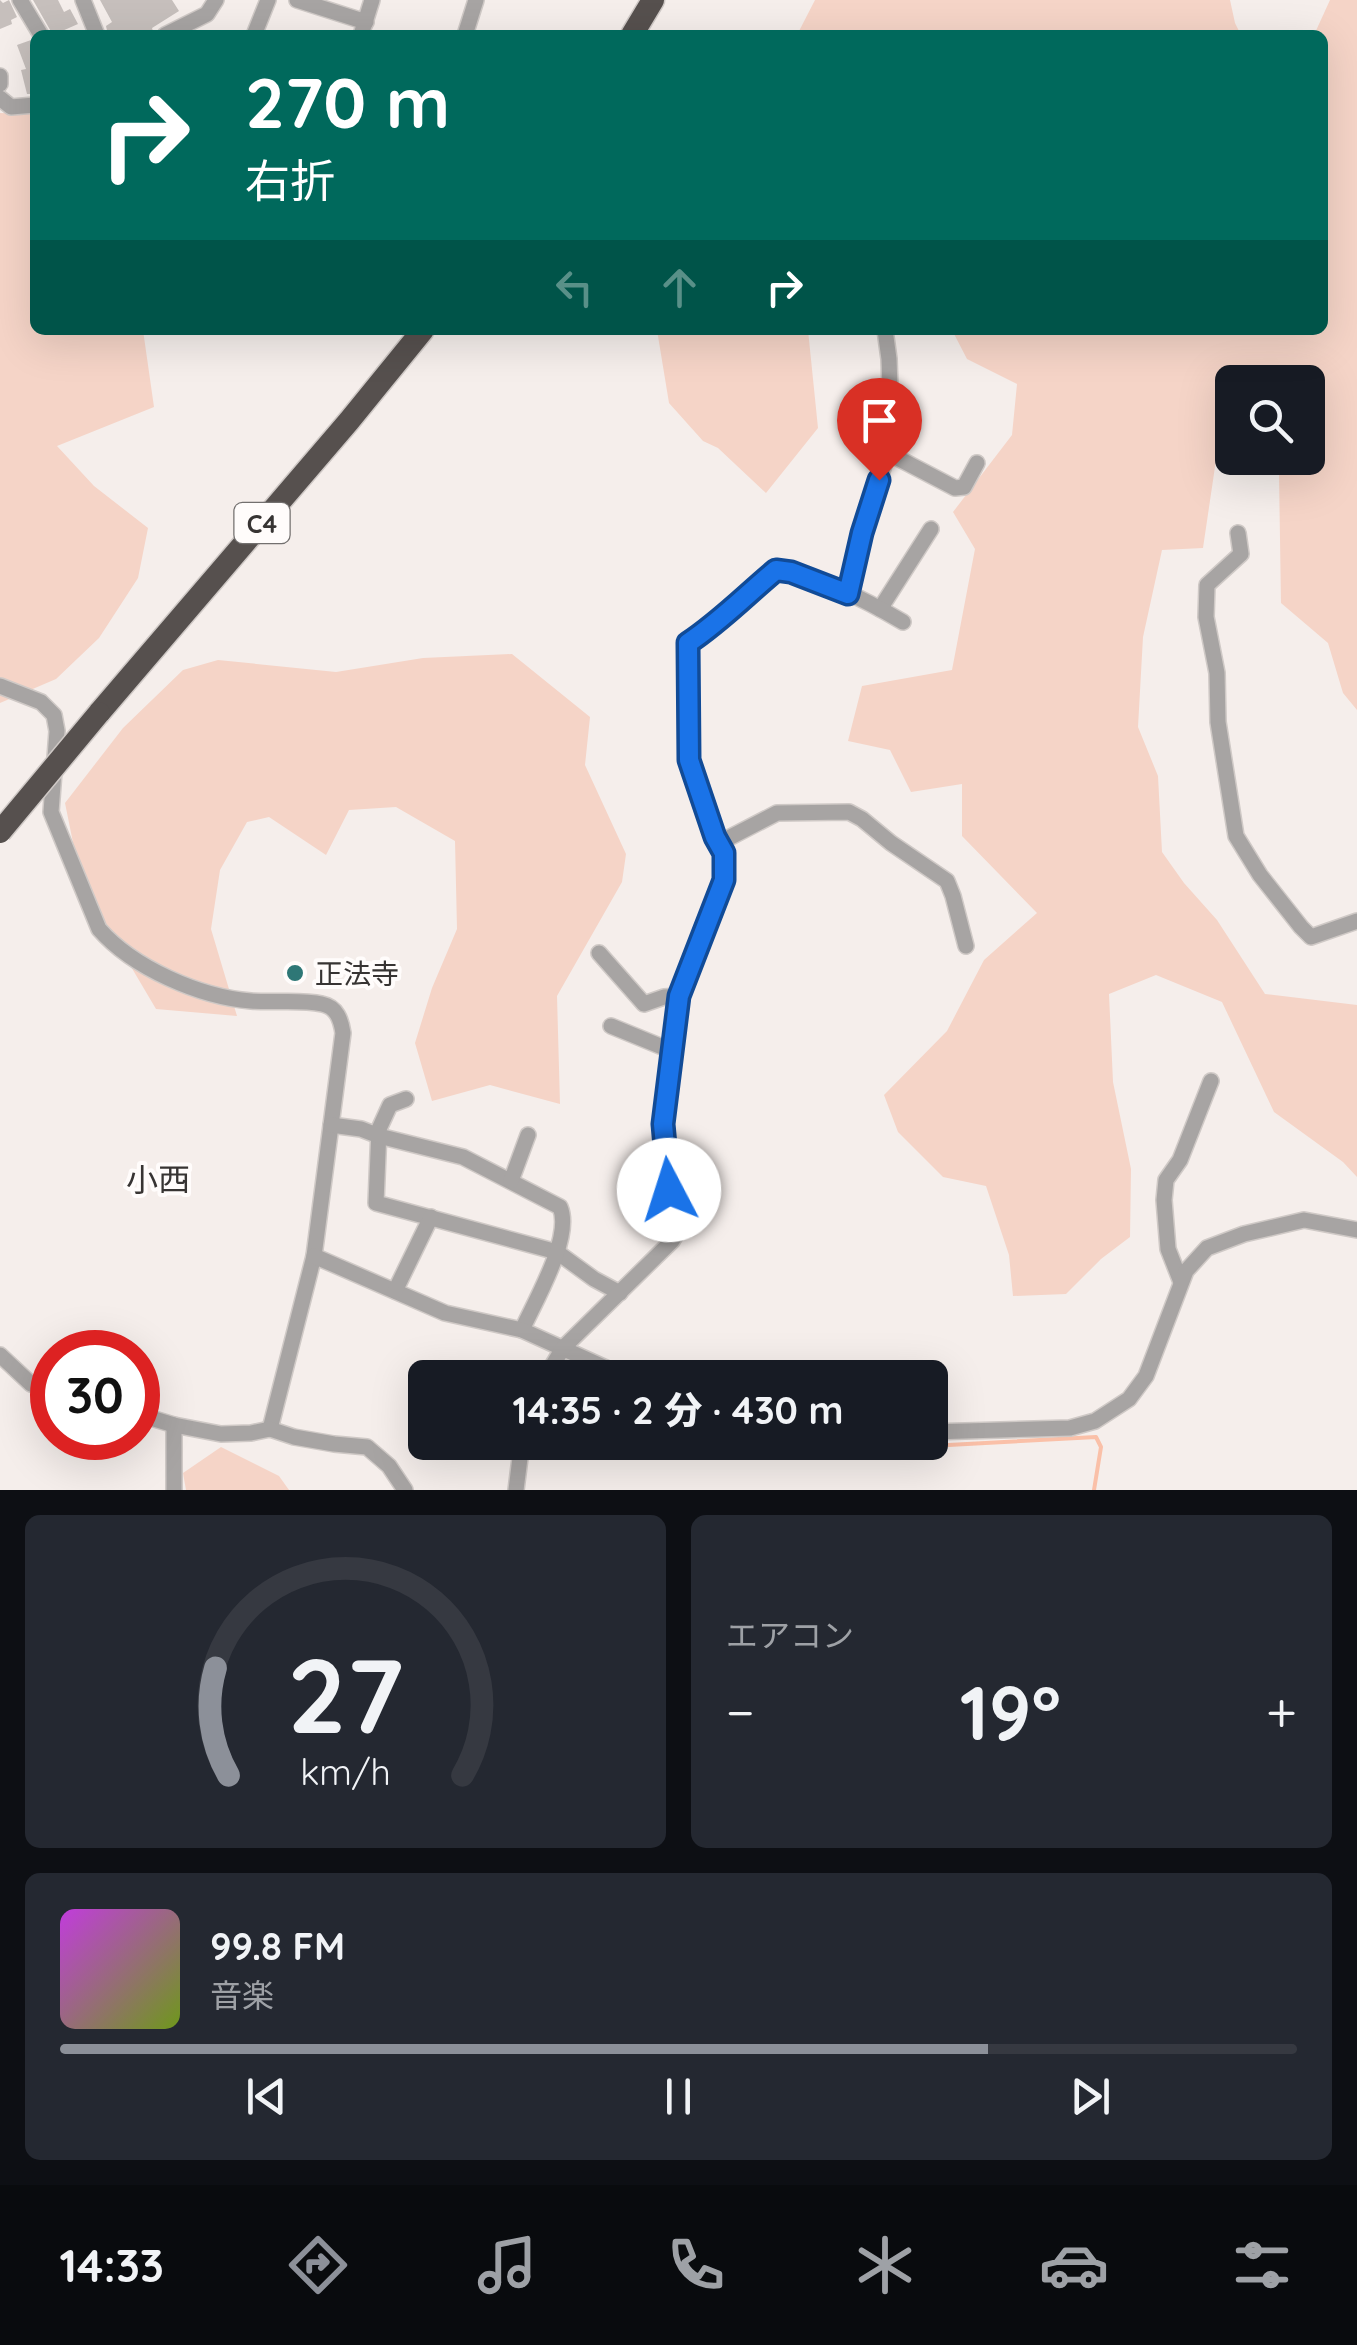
<!DOCTYPE html>
<html lang="ja">
<meta charset="utf-8">
<style>
:root{--surface:#171b24;--page:#242831;--text:#f1f3f6;--muted:#9ea1a6;--line:#363941;--accent:#8c9099}
body{margin:0;font-family:Quicksand,"Noto Sans JP",sans-serif;background:var(--page);color:var(--text);height:100vh;display:flex;flex-direction:column;font-size:38px;white-space:nowrap}
*{box-sizing:border-box;margin:0}
p{font-size:32px;color:var(--muted)}
.icon{flex:none;width:55px;height:55px;fill:none;stroke:currentColor;stroke-width:2;stroke-linecap:round;stroke-linejoin:round}
.map{position:relative;height:1490px;overflow:hidden}
.details{display:flex;flex-direction:column;gap:25px;padding:25px;background:#0d0f14;flex:1}
.details>*{flex:none}
.top-card{position:absolute;left:30px;top:30px;width:1298px;height:305px;border-radius:15px;box-shadow:0 10px 40px #0002;background:#00695c;color:#fff;overflow:hidden}
.buttons{position:absolute;left:1215px;top:365px;display:grid;gap:20px}
.buttons a{display:grid;place-items:center;width:110px;height:110px;border-radius:15px;background:var(--surface);box-shadow:0 10px 40px #0002;font-size:50px}
.speed{position:absolute;left:30px;top:1330px;display:flex;gap:20px;font-size:50px;font-weight:700;text-align:center}
.speed>*{display:grid;place-content:center;width:130px;height:130px;border-radius:50%;background:var(--surface);box-shadow:0 10px 40px #0002;line-height:1}
.speed .limit{border:15px solid #d22;background:#fff;color:#111}
.pin{position:absolute;display:grid;place-items:center;width:85px;height:85px;color:#fff;margin:-102px -42px;border-radius:50% 50% 50% 0;rotate:-45deg;box-shadow:0 0 10px #0007}
.pin .icon{rotate:45deg}
.me{position:absolute;width:110px;margin:-55px;rotate:355deg;stroke-linejoin:round;filter:drop-shadow(0 0 8px #0008)}
.turn{display:flex;align-items:center;gap:35px;height:210px;padding:0 50px;font-size:45px}
.turn .icon{width:130px;height:130px;stroke-width:2.5}
.turn b{display:block;font-size:70px;line-height:85px}
.lanes{display:flex;align-items:center;height:95px;padding:0 50px;background:#0003;justify-content:center;gap:50px;direction:ltr}
.lanes .off{opacity:.35}
.big{font-size:75px;font-weight:800;line-height:1.1}
.details .tile{flex:1;display:flex;flex-direction:column;justify-content:center;gap:15px;min-width:0;padding:0 35px;border-radius:15px;background:var(--page)}
.details .dial{align-items:center;gap:0}
.dial svg{height:260px;overflow:visible;fill:none;stroke:var(--line);stroke-width:7;stroke-linecap:round;text-anchor:middle}
.dial text{fill:var(--text);stroke:none}
.song{display:flex;align-items:center;gap:30px}
.cover{width:120px;height:120px;border-radius:15px;background:linear-gradient(135deg,hsl(290 70% 55%),hsl(80 70% 35%))}
.played{height:10px;border-radius:5px;background:linear-gradient(90deg,var(--accent) 75%,var(--line) 75%)}
.keys{display:flex;justify-content:space-around;direction:ltr}
.heat{display:flex;justify-content:space-between;align-items:center;font-size:55px;direction:ltr}
.details .tiles{flex:1;display:grid;gap:25px;grid-template-columns:1fr 1fr}
.tile:last-child{grid-column:span 2}
.trip{position:absolute;left:408px;top:1360px;width:540px;height:100px;border-radius:15px;background:var(--surface);box-shadow:0 10px 40px #0002;font-weight:800;line-height:100px;text-align:center}
.menu{display:flex;height:160px;justify-content:space-around;align-items:center;background:#090b0e;color:var(--muted)}
.menu .icon{width:70px;height:70px}
.menu .current{color:var(--accent)}
.menu b{font-size:45px;color:var(--text)}
.map>svg:first-child{display:block}
.green{fill:#f5d4c7}
.lines{fill:none;stroke-linecap:round;stroke-linejoin:round}
.stream{stroke:#fac0a8;stroke-width:4}
.building{fill:#c6bfbc}
.minor-casing{stroke:#cfc9c6;stroke-width:18}
.highway-casing{stroke:#cfc9c6;stroke-width:25}
.minor{stroke:#a7a4a3;stroke-width:15}
.highway{stroke:#56504e;stroke-width:22}
.highway-bridge-casing{stroke:#cfc9c6;stroke-width:25;stroke-linecap:butt}
.highway-bridge{stroke:#56504e;stroke-width:22}
.route-casing{stroke:#114b97;stroke-width:25}
.route{stroke:#1a73e8;stroke-width:18}
.poi-dot{fill:#2e7776;stroke:#fffcfb;stroke-width:4}
.labels{text-anchor:middle;dominant-baseline:central;stroke-width:8;stroke-linejoin:round;paint-order:stroke}
.shield{fill:#fffcfb;stroke:#73706f;stroke-width:2.5}
.shield-label{font-size:25px;font-weight:bold;fill:#373433}
.poi-label{font-size:28px;fill:#373433;stroke:#fffcfb;text-anchor:start}
.quarter-label{font-size:32px;fill:#373433;stroke:#fffcfb}
</style>
<div class="map">
<svg width="1357" height="1490" viewBox="0 0 1357 1490">
<rect width="100%" height="100%" fill="#f5eeeb"/>
<g class="green">
<polygon points="815,0 1230,0 1235,23 1241,35 797,35"/>
<polygon points="1330,0 1357,0 1357,710 1343,693 1328,643 1281,603 1279,474 1269,458 1308,458 1308,382 1232,382 1232,430 1220,433 1203,548 1162,550 1143,637 1138,727 1158,776 1162,852 1184,883 1217,920 1265,994 1357,1005 1357,1177 1343,1162 1274,1112 1222,1002 1156,975 1109,994 1113,1082 1131,1169 1130,1237 1101,1259 1066,1294 1013,1296 1009,1255 986,1186 943,1177 898,1132 884,1095 947,1031 984,960 1037,913 962,836 962,784 911,792 890,750 848,741 862,686 952,670 975,549 953,512 1012,435 1017,384 967,359 952,330 1322,330 1322,35 1314,35"/>
<polygon points="0,113 35,114 35,330 143,330 154,407 57,446 94,486 148,528 138,578 99,638 56,679 0,703"/>
<polygon points="657,330 808,330 818,428 766,493 718,448 703,441 669,403"/>
<polygon points="512,654 590,717 585,765 626,854 622,882 557,996 560,1104 490,1085 432,1101 415,1043 432,988 457,929 455,841 396,807 349,810 326,855 269,817 247,822 220,870 211,929 237,1016 156,1009 117,943 86,907 65,803 123,728 183,670 218,660 336,672 423,658"/>
<polygon points="221,1447 279,1476 289,1490 186,1490 183,1473"/>
</g>
<g class="lines">
<g class="stream">
<polyline points="561,1359 581,1373 596,1378"/>
<polyline points="827,1442 856,1450 1096,1437 1101,1447 1094,1490"/>
</g>
</g>
<g class="building">
<polygon points="0,0 3,3 9,0 17,17 11,20 12,24 0,29"/>
<polygon points="33,0 58,0 64,12 70,9 78,24 53,35"/>
<polygon points="100,0 172,0 179,11 152,28 154,35 133,35 130,31 124,35 108,35 106,26 112,22"/>
<polygon points="31,40 35,49 35,94 27,94 21,70 26,69 17,45"/>
</g>
<g class="lines">
<g class="minor-casing">
<g id="minor">
<polyline points="20,0 41,35"/>
<polyline points="83,0 97,35"/>
<polyline points="297,0 366,22"/>
<polyline points="165,35 207,14 216,0"/>
<polyline points="254,35 268,0"/>
<polyline points="361,35 372,0"/>
<polyline points="465,35 476,0"/>
<polyline points="0,76 0,84"/>
<polyline points="0,98 11,107 35,105"/>
<polyline points="888,453 955,488 964,487 977,463"/>
<polyline points="1238,533 1241,554 1207,585 1206,617 1217,673 1218,722 1236,836 1260,875 1301,927 1311,937 1357,921"/>
<polyline points="849,593 862,533 888,453 891,416 889,359 885,330"/>
<polyline points="880,609 931,529"/>
<path d="M0,686L41,702L54,715L57,731L51,812L99,929C133,968 200,997 251,1001C274,1003 300,999 322,1004C337,1007 341,1020 343,1033L314,1256L270,1429"/>
<polyline points="719,843 777,813 849,812 862,819 891,843 947,881 953,896 966,946"/>
<polyline points="599,953 644,1004 664,997 679,996"/>
<polyline points="611,1026 672,1051"/>
<polyline points="406,1099 390,1105 379,1129 376,1203 557,1252 594,1279 620,1293"/>
<path d="M331,1125L361,1129L379,1136L463,1157L560,1207C573,1237 535,1301 522,1330"/>
<polyline points="511,1181 528,1135"/>
<polyline points="314,1256 445,1313 522,1330 628,1378"/>
<polyline points="1181,1282 1168,1249 1164,1200 1166,1180 1180,1160 1211,1081"/>
<polyline points="395,1291 431,1217"/>
<polyline points="0,1355 31,1384 52,1390"/>
<path d="M545,1378L563,1348L672,1241L678,1231L669,1190L663,1124L679,996L724,880V853L715,837L689,760L688,643C720,622 747,594 776,570C821,577 864,599 903,622"/>
<polyline points="138,1414 174,1425 221,1434 251,1433 270,1429 294,1437 334,1444 367,1447 389,1466 405,1490"/>
<polyline points="174,1425 174,1490"/>
<polyline points="930,1432 1070,1428 1095,1421 1129,1399 1146,1376 1186,1271 1207,1248 1244,1234 1304,1220 1357,1230"/>
<polyline points="516,1490 522,1442"/>
</g>
</g>
<g class="highway-casing">
<g id="highway">
<polyline points="632,35 653,0"/>
<polyline points="99,713 349,421 423,330"/>
</g>
</g>
<use href="#minor" class="minor"/>
<use href="#highway" class="highway"/>
<g class="highway-bridge-casing">
<polyline id="highway-bridge" points="0,832 99,713"/>
</g>
<use href="#highway-bridge" class="highway-bridge"/>
</g>
<g class="lines">
<g class="route-casing">
<path id="route" d="M669,1190L663,1124L679,996L724,880V853L715,837L689,760L688,643C720,622 747,594 776,570L791,572L848,594L862,533L879,480"/>
</g>
<use href="#route" class="route"/>
</g>
<circle class="poi-dot" cx="295" cy="973" r="10"/>
<g class="labels">
<rect class="shield" x="234.5" y="503" width="55" height="40" rx="8"/>
<g class="shield-label">
<text x="262" y="523">C4</text>
</g>
<g class="poi-label">
<text x="315" y="973">正法寺</text>
</g>
<g class="quarter-label">
<text x="158" y="1179">小西</text>
</g>
</g>
</svg>
<div class="buttons">
<a><svg class="icon" aria-label="search" viewBox="0 0 24 24"><circle cx="10" cy="10" r="6"/><path d="M15 15l6 6"/></svg></a>
</div>
<div class="speed"><div class="limit">30</div></div>
<div class="pin" style="left:879px;top:480px;background:#d93025"><svg class="icon" aria-label="arrive" viewBox="0 0 24 24"><path d="M6 21V4h12l-3 4 3 4H6"/></svg></div>
<svg class="me" style="left:669px;top:1190px" viewBox="-20 -20 40 40"><circle r="19" fill="#fff"/><path d="M0-13L10 11 0 6-10 11z" fill="#1a73e8"/></svg>
<div class="trip">14:35 · 2 分 · 430 m</div>
<div class="top-card">
<div class="turn"><svg class="icon" aria-label="right" viewBox="0 0 24 24"><path d="M7 20v-9h11M14 6l5 5-5 5"/></svg><div><b>270 m</b>右折</div></div>
<div class="lanes"><svg class="icon off" aria-label="left" viewBox="0 0 24 24"><path d="M17 20v-9H6M10 6l-5 5 5 5"/></svg><svg class="icon off" aria-label="ahead" viewBox="0 0 24 24"><path d="M12 20V5M6 11l6-6 6 6"/></svg><svg class="icon" aria-label="right" viewBox="0 0 24 24"><path d="M7 20v-9h11M14 6l5 5-5 5"/></svg></div>
</div>
</div>
<section class="details">
<div class="tiles">
<div class="tile dial"><svg viewBox="0 0 100 80">
<path d="M14 69A42 42 0 1 1 86 69"/>
<path d="M14 69A42 42 0 0 1 10 36" stroke="#8c9099"/>
<text x="50" y="56" font-size="32" font-weight="700">27</text>
<text x="50" y="72" font-size="11">km/h</text>
</svg></div>
<div class="tile"><p>エアコン</p>
<div class="heat"><a>−</a><b class="big">19°</b><a>+</a></div>
</div>
<div class="tile">
<div class="song"><i class="cover"></i><div><b>99.8 FM</b><p>音楽</p></div></div>
<div class="played"></div>
<div class="keys"><svg class="icon" aria-label="previous" viewBox="0 0 24 24"><path d="M18 5L8 12l10 7zM5 5v14"/></svg><svg class="icon" aria-label="pause" viewBox="0 0 24 24"><path d="M8 5v14M16 5v14"/></svg><svg class="icon" aria-label="next" viewBox="0 0 24 24"><path d="M6 5l10 7-10 7zM19 5v14"/></svg></div>
</div>
</div>
</section>
<nav class="menu">
<b>14:33</b>
<svg class="icon current" aria-label="directions" viewBox="0 0 24 24"><path d="M12 3l9 9-9 9-9-9zM9 14v-3h6M13 9l2 2-2 2"/></svg>
<svg class="icon" aria-label="music" viewBox="0 0 24 24"><path d="M9 18V5l10-2v13"/><circle cx="6" cy="18" r="3"/><circle cx="16" cy="16" r="3"/></svg>
<svg class="icon" aria-label="phone" viewBox="0 0 24 24"><path d="M5 4h4l2 5-3 2q2 4 5 5l2-3 5 2v4C11 20 4 13 5 4z"/></svg>
<svg class="icon" aria-label="climate" viewBox="0 0 24 24"><path d="M12 3v18M4 7l16 10M4 17L20 7"/></svg>
<svg class="icon" aria-label="car" viewBox="0 0 24 24"><path d="M5 17H2v-5l4-1 3-4h7l3 4 3 1v5h-3M9 17h6M6 11h13"/><circle cx="7" cy="17" r="2"/><circle cx="17" cy="17" r="2"/></svg>
<svg class="icon" aria-label="filters" viewBox="0 0 24 24"><path d="M4 7h16M4 17h16"/><circle cx="9" cy="7" r="2"/><circle cx="15" cy="17" r="2"/></svg>
</nav>
